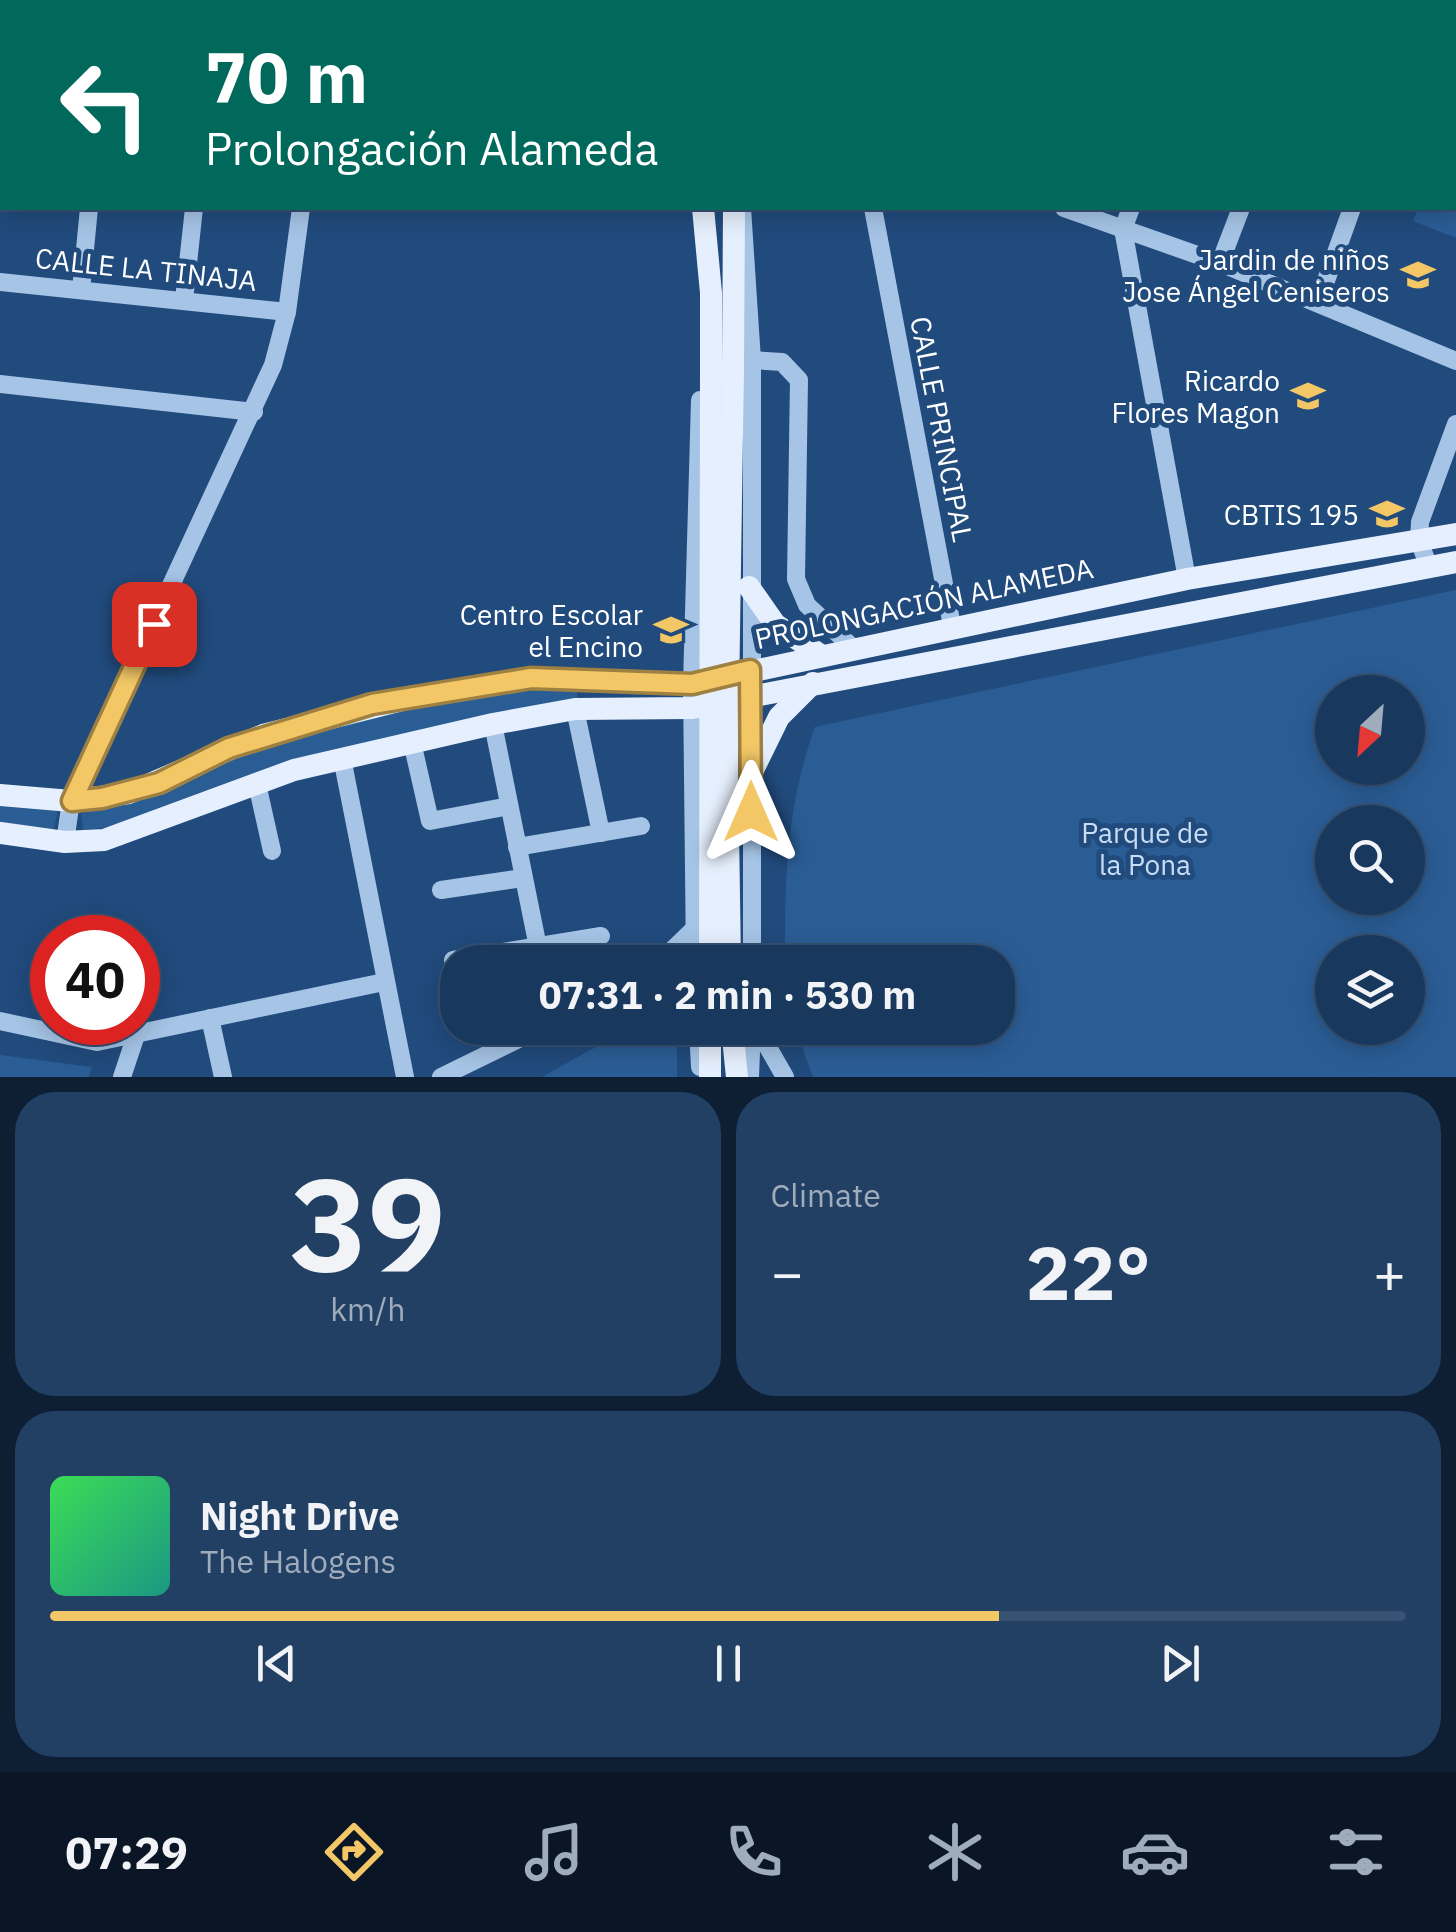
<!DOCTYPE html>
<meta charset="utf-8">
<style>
:root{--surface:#19385e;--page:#223f64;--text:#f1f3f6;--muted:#9facbc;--line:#375273;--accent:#f3c766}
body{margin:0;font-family:"IBM Plex Sans",sans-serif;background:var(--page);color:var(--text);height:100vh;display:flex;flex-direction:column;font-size:38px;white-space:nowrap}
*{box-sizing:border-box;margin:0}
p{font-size:32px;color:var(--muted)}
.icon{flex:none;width:55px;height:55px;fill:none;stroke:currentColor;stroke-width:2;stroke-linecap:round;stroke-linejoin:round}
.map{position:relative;height:1077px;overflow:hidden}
.side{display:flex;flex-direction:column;gap:15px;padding:15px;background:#0e1f34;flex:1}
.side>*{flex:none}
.banner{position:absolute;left:0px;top:0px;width:1458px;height:210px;box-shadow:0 5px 25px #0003,0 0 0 2px var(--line);background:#00695c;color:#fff;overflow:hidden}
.needle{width:65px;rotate:206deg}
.controls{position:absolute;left:1315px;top:675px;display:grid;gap:20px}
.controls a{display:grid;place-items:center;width:110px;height:110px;border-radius:50%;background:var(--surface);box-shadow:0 5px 25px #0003,0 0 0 2px var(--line);font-size:50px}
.speed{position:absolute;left:30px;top:915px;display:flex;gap:20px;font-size:50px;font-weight:700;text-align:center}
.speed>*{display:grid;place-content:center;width:130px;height:130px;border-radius:50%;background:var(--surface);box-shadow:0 5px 25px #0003,0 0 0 2px var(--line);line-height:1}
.speed .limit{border:15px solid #d22;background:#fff;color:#111}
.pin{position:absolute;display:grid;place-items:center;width:85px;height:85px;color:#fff;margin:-42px;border-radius:20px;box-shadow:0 5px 15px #0006}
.me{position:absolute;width:110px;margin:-55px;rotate:0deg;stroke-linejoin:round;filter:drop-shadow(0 0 8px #0008)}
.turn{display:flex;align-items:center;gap:35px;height:210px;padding:0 40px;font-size:45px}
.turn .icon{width:130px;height:130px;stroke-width:2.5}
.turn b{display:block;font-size:70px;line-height:85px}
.big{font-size:75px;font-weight:800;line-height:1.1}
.side .tile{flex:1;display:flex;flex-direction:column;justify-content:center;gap:15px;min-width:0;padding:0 35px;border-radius:40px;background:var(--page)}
.side .dial{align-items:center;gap:0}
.dial b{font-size:130px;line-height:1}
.song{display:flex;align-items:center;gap:30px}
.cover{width:120px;height:120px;border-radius:15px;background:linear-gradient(135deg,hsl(130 70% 55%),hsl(170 70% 35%))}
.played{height:10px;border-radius:5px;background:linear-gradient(90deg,var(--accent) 70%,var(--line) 70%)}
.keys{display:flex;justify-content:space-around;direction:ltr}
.heat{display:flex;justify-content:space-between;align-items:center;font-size:55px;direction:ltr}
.side .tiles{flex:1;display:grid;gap:15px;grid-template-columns:1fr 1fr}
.tile:last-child{grid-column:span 2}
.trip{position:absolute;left:440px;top:945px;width:575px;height:100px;border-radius:40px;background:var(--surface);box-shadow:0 5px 25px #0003,0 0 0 2px var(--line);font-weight:800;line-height:100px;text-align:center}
.tab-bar{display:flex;height:160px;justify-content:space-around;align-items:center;background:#0a1626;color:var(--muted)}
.tab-bar .icon{width:70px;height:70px}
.tab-bar .active{color:var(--accent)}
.tab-bar b{font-size:45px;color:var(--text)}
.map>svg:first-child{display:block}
.green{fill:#2b5d95;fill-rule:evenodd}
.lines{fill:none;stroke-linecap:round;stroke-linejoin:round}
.minor{stroke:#a5c4e6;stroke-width:18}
.major{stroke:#e6effd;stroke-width:22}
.major-bridge{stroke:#e6effd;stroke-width:22}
.route-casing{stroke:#9e8142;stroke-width:25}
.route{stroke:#f3c766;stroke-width:18}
.labels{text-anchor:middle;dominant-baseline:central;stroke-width:10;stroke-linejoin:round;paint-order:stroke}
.poi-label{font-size:28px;fill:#fff;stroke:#214b7d;text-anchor:end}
.street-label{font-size:28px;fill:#fff;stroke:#214b7d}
.park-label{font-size:28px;fill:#c8ddf5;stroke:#214b7d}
</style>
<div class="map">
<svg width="1456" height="1077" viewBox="0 0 1456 1077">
<rect width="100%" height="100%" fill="#214b7d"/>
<g class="green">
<polygon points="1456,172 1456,238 1413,221 1418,208 1455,208"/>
<path d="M1456,590V1077H813L795,1028H998V962H785C785,878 786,807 815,727ZM1408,692V768H1332V692ZM1408,822V898H1332V822ZM1408,952V1028H1332V952Z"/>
<path d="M575,684L579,704L113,827L83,830L81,814C177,788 266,740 363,717C432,701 505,695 575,684Z"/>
<polygon points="0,804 58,810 54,829 0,823"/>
<polygon points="630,1028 677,1028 677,1077 542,1077"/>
<polygon points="0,1055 92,1067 89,1077 0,1077"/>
</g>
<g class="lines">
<g class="minor">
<polyline points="865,0 865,2"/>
<polyline points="1399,0 1405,2"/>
<polyline points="109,2 109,0"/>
<polyline points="214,2 215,0"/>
<polyline points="328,2 328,0"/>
<polyline points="1233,2 1235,0"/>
<polyline points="0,23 2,0"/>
<polyline points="1455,25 1456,25"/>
<polyline points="742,208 752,360 752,962"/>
<polyline points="873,208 952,626"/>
<polyline points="1064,208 1220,263 1456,361"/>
<polyline points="1131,208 1123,229 1187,579"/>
<polyline points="1220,263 1241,208"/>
<polyline points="0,282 287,312"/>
<polyline points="81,290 89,208"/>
<polyline points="184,300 194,208"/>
<polyline points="1318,303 1352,208"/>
<polyline points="752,360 782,362 799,380 796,579 807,605 853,648"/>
<polyline points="0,384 254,412"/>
<polyline points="1429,567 1419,541 1420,522 1456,424"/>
<polyline points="575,709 601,833"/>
<polyline points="493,724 541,962"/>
<polyline points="412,742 430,821 509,806"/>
<polyline points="342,758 405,1077"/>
<polyline points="257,784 272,851"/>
<polyline points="65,842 71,801 273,365 287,312 301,208"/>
<polyline points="517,847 641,826"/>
<polyline points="441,890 523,878"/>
<polyline points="453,960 601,936"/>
<polyline points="660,962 694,929"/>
<polyline points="695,962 692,684 700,400"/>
<polyline points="210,1018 223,1077"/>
<polyline points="0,1021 97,1042 384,982"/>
<polyline points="698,1028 700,1067"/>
<polyline points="757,1028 785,1077"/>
<polyline points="122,1077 136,1035"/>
<polyline points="441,1077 541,1028"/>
<polyline points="750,1077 752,1028"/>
</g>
<g class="major">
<polyline points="698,0 698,2"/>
<polyline points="734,0 734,2"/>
<polyline points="703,208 711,293 711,367"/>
<polyline points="733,368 734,208"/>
<polyline points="749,587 775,624 819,654"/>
<polyline points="751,774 779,717 813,683"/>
<polyline points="0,795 71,801 129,793 263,735 418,696 531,678 692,684 1187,579 1456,534"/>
<polyline points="0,833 65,842 104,840 294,770 493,724 575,709 692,708 1456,562"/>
<polyline points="732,1028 737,1077"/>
<polyline points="710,1077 710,1028"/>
</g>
<g class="major-bridge">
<polyline points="710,962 711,367"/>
<polyline points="730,962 727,764 733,368"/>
</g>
</g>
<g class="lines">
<g class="route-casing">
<polyline id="route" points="154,624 72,801 102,798 159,783 229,748 372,704 531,678 692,684 750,670 751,812"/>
</g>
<use href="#route" class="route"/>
</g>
<defs>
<g id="school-bare" transform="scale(2.7)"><path d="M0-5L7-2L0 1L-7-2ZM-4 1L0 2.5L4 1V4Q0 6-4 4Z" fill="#f3c766" stroke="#214b7d" stroke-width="2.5" paint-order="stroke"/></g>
<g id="university-bare" transform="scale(2.7)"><path d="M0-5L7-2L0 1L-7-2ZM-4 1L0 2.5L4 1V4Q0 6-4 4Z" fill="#f3c766" stroke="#214b7d" stroke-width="2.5" paint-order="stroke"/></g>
</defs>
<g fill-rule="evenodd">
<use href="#school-bare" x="1418" y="275"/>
<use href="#school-bare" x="1308" y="396"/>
<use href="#school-bare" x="1387" y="514"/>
<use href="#university-bare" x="671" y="630"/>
</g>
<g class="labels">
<g class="poi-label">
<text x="1390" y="259">Jardin de niños<tspan x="1390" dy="32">Jose Ángel Ceniseros</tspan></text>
<text x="1280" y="380">Ricardo<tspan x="1280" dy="32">Flores Magon</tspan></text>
<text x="1359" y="514">CBTIS 195</text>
<text x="643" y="614">Centro Escolar<tspan x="643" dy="32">el Encino</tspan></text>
</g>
<g class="street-label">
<text transform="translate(146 269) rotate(6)">CALLE LA TINAJA</text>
<text transform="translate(942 429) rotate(79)">CALLE PRINCIPAL</text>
<text transform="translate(924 603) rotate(-12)">PROLONGACIÓN ALAMEDA</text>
</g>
<g class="park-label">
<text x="1145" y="832">Parque de<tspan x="1145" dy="32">la Pona</tspan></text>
</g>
</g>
</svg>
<div class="controls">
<a><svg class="needle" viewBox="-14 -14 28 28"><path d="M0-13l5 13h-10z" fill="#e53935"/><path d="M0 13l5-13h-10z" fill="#9facbc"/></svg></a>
<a><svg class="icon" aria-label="search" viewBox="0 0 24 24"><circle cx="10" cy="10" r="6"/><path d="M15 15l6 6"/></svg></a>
<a><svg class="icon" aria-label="layers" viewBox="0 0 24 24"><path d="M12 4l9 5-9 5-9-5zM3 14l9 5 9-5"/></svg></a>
</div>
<div class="speed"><div class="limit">40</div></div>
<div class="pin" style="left:154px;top:624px;background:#d93025"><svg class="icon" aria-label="arrive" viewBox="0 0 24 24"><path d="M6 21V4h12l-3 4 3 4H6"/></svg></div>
<svg class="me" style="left:751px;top:812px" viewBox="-20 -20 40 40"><path d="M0-17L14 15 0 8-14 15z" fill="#f3c766" stroke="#fff" stroke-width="4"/></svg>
<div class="trip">07:31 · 2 min · 530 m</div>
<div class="banner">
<div class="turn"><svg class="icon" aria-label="left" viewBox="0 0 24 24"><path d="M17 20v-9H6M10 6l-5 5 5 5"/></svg><div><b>70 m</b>Prolongación Alameda</div></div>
</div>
</div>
<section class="side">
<div class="tiles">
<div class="tile dial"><b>39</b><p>km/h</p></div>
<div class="tile"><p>Climate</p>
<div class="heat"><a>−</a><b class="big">22°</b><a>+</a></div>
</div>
<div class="tile">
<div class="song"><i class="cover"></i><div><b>Night Drive</b><p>The Halogens</p></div></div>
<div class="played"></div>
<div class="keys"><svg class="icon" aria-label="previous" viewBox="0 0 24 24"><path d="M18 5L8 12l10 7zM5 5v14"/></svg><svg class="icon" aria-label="pause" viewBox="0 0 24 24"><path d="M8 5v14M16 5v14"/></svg><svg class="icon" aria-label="next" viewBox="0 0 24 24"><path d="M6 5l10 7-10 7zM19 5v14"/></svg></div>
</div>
</div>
</section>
<nav class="tab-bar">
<b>07:29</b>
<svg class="icon active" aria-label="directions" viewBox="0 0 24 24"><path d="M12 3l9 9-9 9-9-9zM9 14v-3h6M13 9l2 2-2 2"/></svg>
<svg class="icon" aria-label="music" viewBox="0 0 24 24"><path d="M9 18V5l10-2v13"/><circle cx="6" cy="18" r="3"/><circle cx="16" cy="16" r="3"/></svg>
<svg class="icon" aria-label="phone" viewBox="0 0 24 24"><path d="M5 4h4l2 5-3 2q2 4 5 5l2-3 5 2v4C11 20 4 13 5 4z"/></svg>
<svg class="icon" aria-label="climate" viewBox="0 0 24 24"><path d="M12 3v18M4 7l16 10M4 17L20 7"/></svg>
<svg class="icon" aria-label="car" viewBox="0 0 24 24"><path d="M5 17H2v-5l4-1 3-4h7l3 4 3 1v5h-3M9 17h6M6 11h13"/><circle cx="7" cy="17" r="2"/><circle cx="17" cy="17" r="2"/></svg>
<svg class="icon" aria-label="filters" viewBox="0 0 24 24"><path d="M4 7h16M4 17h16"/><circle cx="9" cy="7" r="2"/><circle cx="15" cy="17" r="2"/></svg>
</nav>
